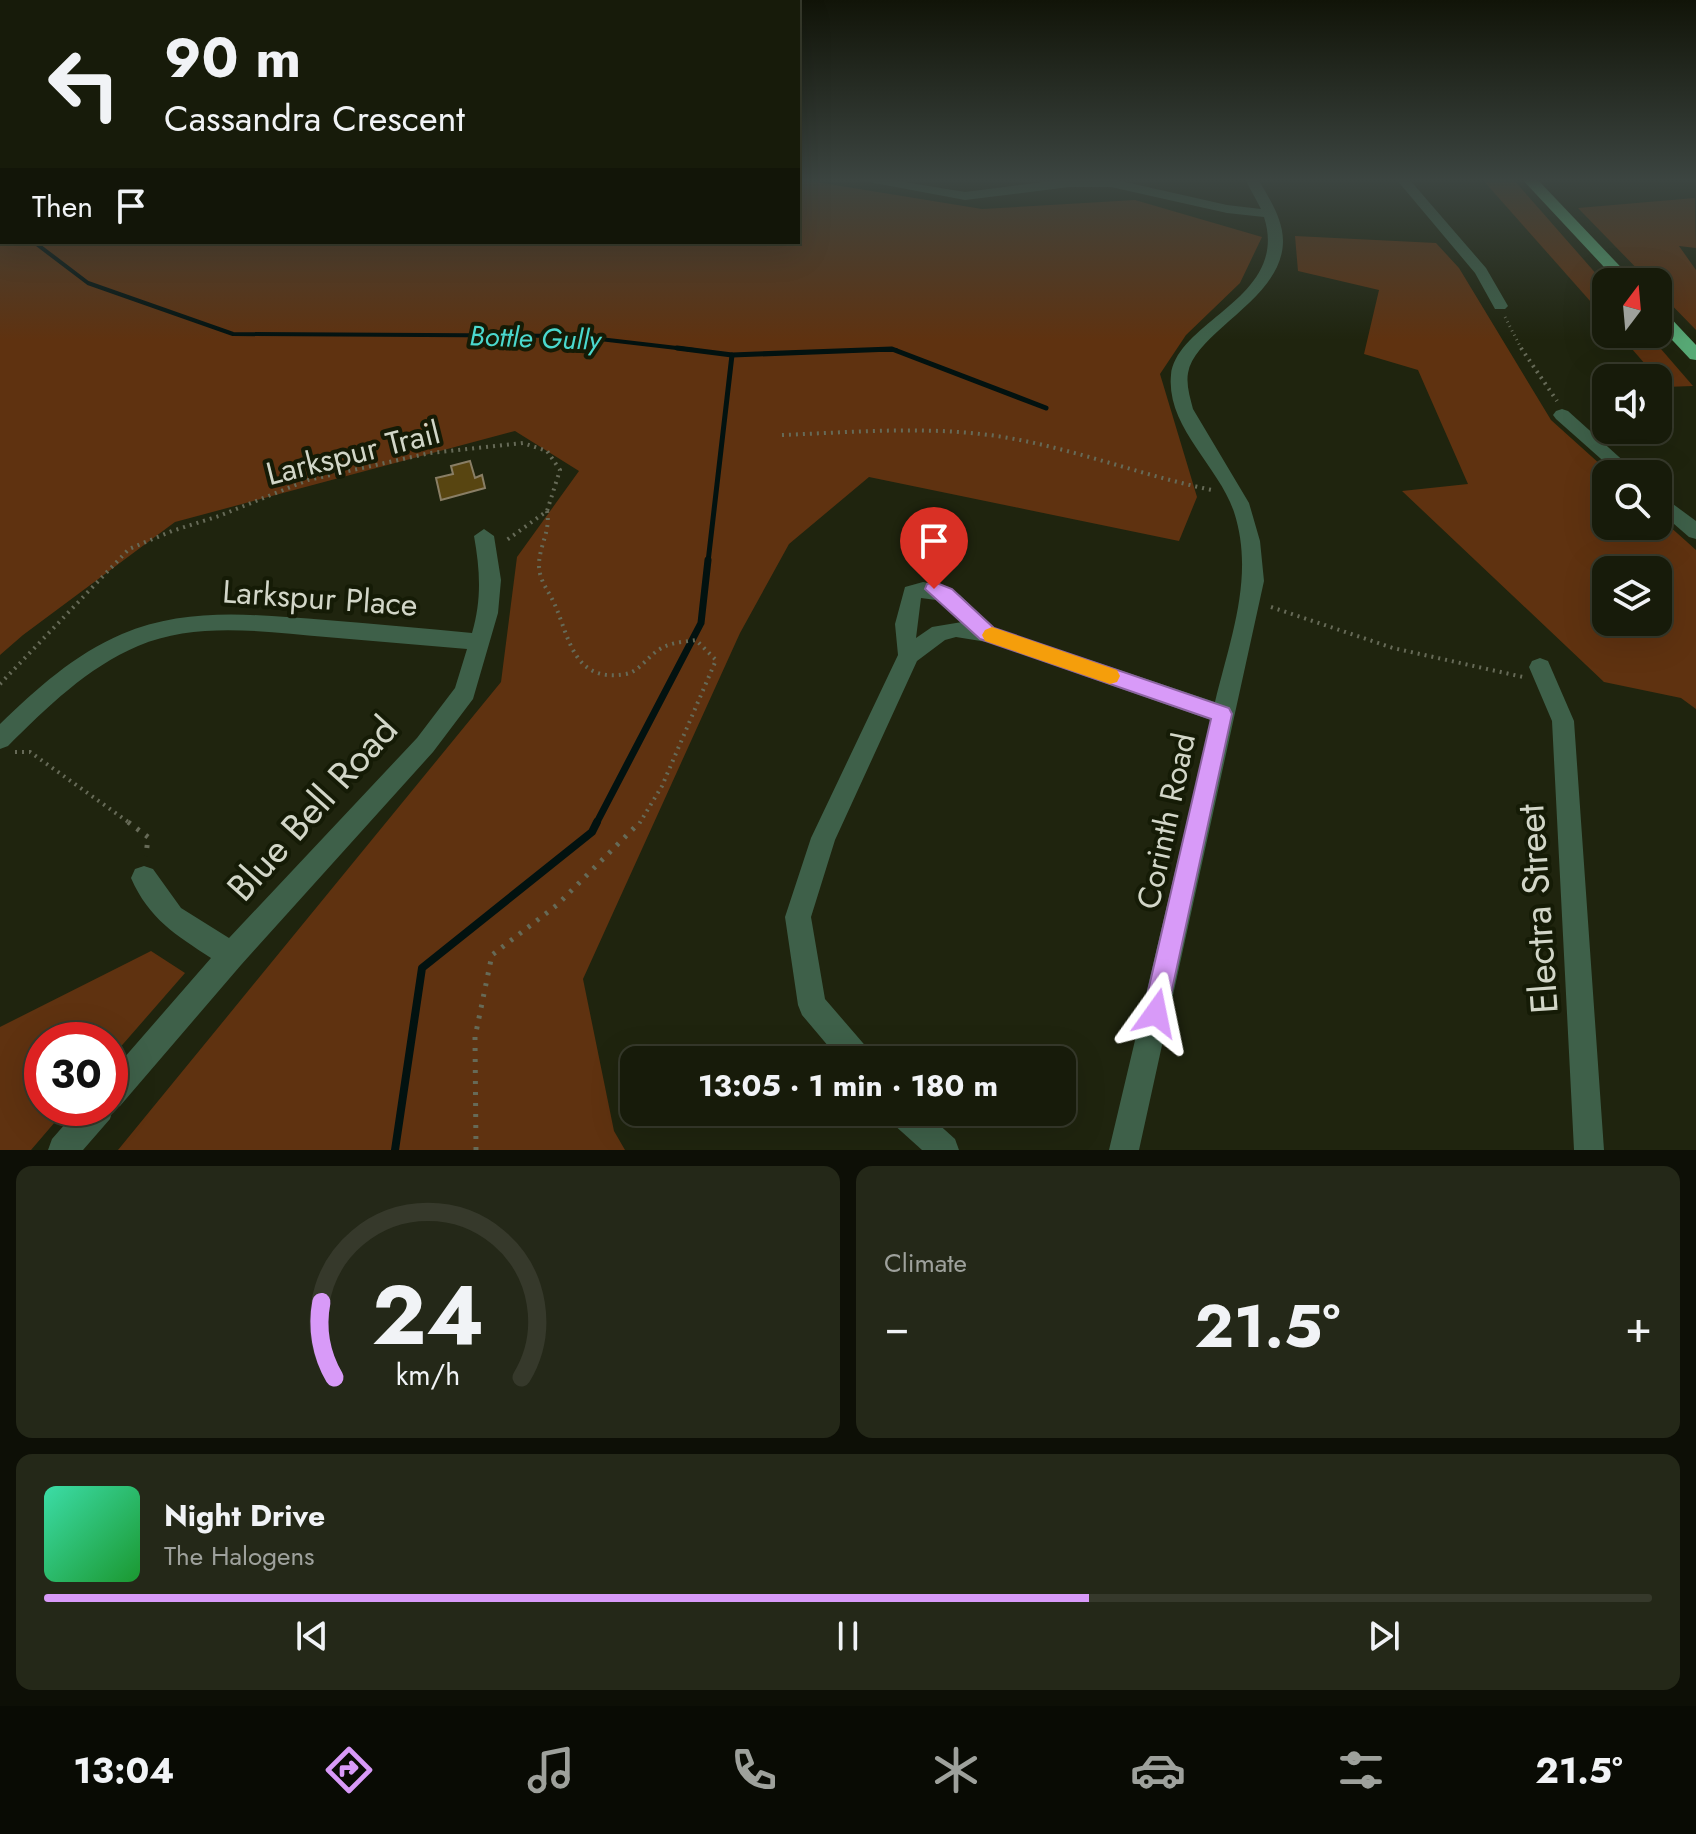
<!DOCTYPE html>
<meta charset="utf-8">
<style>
:root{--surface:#171b0a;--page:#242818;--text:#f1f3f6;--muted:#9ea19c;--line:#36392b;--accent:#d89af8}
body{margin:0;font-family:Jost,sans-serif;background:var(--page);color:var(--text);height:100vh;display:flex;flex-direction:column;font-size:30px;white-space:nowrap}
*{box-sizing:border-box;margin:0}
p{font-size:26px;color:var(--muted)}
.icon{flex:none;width:44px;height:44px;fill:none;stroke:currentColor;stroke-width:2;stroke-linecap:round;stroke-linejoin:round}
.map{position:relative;height:1150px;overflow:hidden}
.sheet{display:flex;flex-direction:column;gap:16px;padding:16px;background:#0d0f06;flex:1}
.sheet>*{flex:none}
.top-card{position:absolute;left:0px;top:0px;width:800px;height:244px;box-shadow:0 8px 32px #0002,0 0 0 2px var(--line);background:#171b0a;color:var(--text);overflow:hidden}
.needle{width:52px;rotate:16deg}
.controls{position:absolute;left:1592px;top:268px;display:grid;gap:16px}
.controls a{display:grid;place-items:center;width:80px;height:80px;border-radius:16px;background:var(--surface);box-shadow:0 8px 32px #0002,0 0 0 2px var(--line);font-size:40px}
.speed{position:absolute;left:24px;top:1022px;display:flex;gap:16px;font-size:40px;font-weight:700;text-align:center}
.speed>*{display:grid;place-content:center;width:104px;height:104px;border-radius:50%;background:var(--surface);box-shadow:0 8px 32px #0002,0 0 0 2px var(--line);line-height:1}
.speed .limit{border:12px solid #d22;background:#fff;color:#111}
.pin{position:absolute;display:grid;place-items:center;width:68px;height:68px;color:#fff;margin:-82px -34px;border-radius:50% 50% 50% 0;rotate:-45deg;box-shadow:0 0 8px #0007}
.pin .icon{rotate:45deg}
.me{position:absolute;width:88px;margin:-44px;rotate:12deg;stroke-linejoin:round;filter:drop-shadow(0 0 6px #0008)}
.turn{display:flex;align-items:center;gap:28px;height:168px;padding:0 32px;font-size:36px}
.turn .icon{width:104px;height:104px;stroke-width:2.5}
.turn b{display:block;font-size:56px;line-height:68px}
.then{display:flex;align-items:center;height:76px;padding:0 32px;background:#0003;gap:16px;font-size:30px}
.big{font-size:60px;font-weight:700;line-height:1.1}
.sheet .card{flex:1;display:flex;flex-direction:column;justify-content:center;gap:12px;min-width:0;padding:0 28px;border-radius:16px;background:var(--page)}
.sheet .dial{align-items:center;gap:0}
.dial svg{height:208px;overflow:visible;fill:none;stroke:var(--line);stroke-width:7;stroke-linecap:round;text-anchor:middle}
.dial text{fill:var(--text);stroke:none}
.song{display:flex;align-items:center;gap:24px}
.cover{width:96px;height:96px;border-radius:12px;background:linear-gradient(135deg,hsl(160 70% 55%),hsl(130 70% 35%))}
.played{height:8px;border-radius:4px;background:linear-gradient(90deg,var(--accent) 65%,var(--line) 65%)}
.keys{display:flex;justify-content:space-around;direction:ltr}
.heat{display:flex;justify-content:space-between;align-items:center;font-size:44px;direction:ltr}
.sheet .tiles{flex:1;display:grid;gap:16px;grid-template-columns:1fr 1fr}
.card:last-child{grid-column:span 2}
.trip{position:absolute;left:620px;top:1046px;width:456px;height:80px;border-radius:16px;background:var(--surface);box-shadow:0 8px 32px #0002,0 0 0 2px var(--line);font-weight:700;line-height:80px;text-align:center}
.menu{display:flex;height:128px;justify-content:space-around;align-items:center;background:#090b04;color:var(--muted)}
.menu .icon{width:56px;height:56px}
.menu .on{color:var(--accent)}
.menu b{font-size:36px;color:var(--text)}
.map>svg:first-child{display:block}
.green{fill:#5f3210;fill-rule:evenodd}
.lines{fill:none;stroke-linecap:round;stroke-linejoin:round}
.stream-far3{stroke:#021210;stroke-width:4}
.stream-far2{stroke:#021210;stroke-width:5}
.stream-far1{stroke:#021210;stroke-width:7}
.stream{stroke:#021210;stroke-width:8}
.building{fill:#584511;stroke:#897e65;stroke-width:2}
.path-far2{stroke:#666a57;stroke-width:3;stroke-dasharray:1 4;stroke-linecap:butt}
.path-far1{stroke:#666a57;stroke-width:4;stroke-dasharray:2 5;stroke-linecap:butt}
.path{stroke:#666a57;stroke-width:5;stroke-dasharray:3 8;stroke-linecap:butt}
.minor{fill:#3e6049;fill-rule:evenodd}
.trunk{fill:#58aa76;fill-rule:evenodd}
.route{fill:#d89af8;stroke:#8c64a1;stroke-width:2}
.slow{fill:#f59e0b}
.labels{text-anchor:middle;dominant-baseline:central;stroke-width:8;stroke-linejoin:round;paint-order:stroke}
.far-water-label{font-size:28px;font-style:italic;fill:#4ad8ce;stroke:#151b06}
.street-label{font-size:32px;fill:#d2d6c8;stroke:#151b06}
.near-street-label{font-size:38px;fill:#d2d6c8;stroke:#151b06}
</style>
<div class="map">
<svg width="1696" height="1150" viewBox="0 0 1696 1150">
<rect width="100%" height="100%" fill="#1f240e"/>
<g class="green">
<polygon points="0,179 2,242 798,242 798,179 982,209 1135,200 1262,237 1240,283 1186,335 1160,374 1197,497 1179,541 869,477 789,544 740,633 583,979 614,1131 625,1150 118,1150 501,682 517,557 579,471 515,431 175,522 23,635 0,655"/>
<polygon points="1482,179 1513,179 1606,285 1606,319"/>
<polygon points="1695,198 1696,248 1679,246 1696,270 1696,330 1658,291 1658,282 1650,282 1578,208"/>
<path d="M1295,236L1436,243L1459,268L1551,420L1611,474H1606V526H1658V516L1696,550V709L1681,698L1604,682L1402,491L1468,484L1418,370L1364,354L1379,290L1298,271ZM1606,570H1658V622H1606Z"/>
<polygon points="1619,334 1648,334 1693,386 1665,387"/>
<polygon points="151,951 185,973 110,1059 110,1040 42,1040 42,1108 67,1108 31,1150 0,1150 0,1027"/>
</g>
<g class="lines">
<g class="stream-far3">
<polyline points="34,242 88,283 233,334 574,336 694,350"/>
<polyline points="855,350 896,350"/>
</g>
<g class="stream-far2">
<polyline points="677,348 732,355 892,349 1046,408"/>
<polyline points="708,562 732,355"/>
</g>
<polyline class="stream-far1" points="596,824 701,623 708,560"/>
<polyline class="stream" points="395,1150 422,968 592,832 597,822"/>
</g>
<polygon class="building" points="470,461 475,478 482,475 485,488 441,500 436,478 453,474 451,466"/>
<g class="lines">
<polyline class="path-far2" points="1505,317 1522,350"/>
<g class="path-far1">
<polyline points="1521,348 1557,401"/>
<path d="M782,435C857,432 935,425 1009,438C1078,450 1144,476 1212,490"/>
<path d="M547,511C551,531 539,546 539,565C539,581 549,591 555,605C570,640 574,683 626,674C640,671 648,656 660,649C671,642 684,642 696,640L716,660L662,786L639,824"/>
<polyline points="1271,607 1393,648 1523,677"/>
<polyline points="0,684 129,549 172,531 219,516 308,480 430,453 523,443 547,451 560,470 547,511 504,542"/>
<polyline points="15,752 30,752 131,824"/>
</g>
<g class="path">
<polyline points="128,822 148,837 146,856"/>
<polyline points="476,1150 475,1037 492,955 557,905 640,822"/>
</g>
<g class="minor">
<path d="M853,179H886L965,192L1067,179H1112L1227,205L1261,209L1245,179H1258C1269,198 1283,219 1283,241C1283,299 1195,331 1188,373C1186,385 1190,397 1193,409L1249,503L1260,541L1264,581L1139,1150H1109L1211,720L987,642L956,637L945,640L917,661L835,840L811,917L825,999L869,1050L873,1060H840L802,1015L798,1005L785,917L811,838L898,655L895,624L905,587L923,582L941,585L960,595L994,628L1215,702C1230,639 1255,576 1234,512C1219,466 1166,427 1171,375C1177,320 1290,298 1264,217L1227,213L1111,187H1069L965,200ZM921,598L936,600L962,622L932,627L916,638Z"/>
<polygon points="1396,179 1409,179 1486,268 1508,306 1505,309 1495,309 1475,273"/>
<polygon points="1562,409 1568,411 1638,474 1618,474 1556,419 1553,415 1556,411"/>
<polygon points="1658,493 1696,521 1696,539 1689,537 1658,510"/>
<path d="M484,529L494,536L501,580L498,613L473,699L433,752L241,965L120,1106L113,1109L110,1119L83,1150H48L52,1139L79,1108H110V1074L211,958C176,935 149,919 131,878L135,869L144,866L153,869L181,908L229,938L417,738L455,688L467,649C420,645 373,641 326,637C265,632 197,621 138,646C88,667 46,708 8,746L0,749V724C36,689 75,654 122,634C188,606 257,615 326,620C375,624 423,628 472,633C482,599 480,570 474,536Z"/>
<polygon points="1540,658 1548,661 1574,721 1604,1150 1574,1150 1552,721 1529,667 1532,661"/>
<polygon points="888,1112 925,1112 955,1139 959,1150 922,1150 892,1123"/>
</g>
<g class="trunk">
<polygon points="1522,179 1537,179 1635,282 1618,282"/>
<polygon points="1658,310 1664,311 1696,345 1696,360 1690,359 1658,325"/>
</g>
</g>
<linearGradient id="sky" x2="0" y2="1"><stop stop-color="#111408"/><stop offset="0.53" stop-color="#3c4541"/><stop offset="1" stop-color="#3c4541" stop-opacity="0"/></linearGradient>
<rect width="1696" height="340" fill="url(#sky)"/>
<polygon class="route" points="934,582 952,589 994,628 1229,708 1232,714 1165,1022 1156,1026 1147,1022 1143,1013 1211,719 980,639 925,589 927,584"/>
<polygon class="slow" points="992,627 1117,670 1120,676 1117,682 1110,684 985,641 982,635 985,630"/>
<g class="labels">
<g class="far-water-label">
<text transform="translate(535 338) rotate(2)">Bottle Gully</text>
</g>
<g class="street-label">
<text transform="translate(353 453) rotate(-14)">Larkspur Trail</text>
<text transform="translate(320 598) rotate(4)">Larkspur Place</text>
<text transform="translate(1166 821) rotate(-78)">Corinth Road</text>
</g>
<g class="near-street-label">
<text transform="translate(312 808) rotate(-48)">Blue Bell Road</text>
<text transform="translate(1537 909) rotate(-94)">Electra Street</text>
</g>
</g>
</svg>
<div class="controls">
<a><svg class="needle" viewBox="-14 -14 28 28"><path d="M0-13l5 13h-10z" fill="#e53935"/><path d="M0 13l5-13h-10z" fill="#9ea19c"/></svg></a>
<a><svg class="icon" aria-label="sound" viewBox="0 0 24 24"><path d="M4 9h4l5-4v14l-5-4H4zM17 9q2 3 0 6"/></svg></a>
<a><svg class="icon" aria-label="search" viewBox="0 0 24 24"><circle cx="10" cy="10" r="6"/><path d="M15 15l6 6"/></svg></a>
<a><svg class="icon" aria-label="layers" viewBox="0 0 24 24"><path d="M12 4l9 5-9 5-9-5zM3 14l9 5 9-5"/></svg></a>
</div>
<div class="speed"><div class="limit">30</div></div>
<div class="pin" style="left:934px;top:589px;background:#d93025"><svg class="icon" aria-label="arrive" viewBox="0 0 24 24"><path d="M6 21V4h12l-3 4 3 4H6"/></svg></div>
<svg class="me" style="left:1156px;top:1013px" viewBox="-20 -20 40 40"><path d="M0-17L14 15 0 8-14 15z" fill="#d89af8" stroke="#fff" stroke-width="4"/></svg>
<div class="trip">13:05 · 1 min · 180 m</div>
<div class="top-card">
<div class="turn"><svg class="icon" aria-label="left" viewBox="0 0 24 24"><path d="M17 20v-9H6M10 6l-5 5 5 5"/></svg><div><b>90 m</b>Cassandra Crescent</div></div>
<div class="then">Then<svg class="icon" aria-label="arrive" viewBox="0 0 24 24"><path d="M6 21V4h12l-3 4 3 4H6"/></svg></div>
</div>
</div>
<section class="sheet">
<div class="tiles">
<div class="card dial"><svg viewBox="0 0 100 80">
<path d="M14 69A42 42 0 1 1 86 69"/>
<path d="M14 69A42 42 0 0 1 9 40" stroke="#d89af8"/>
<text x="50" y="56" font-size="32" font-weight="700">24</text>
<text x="50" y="72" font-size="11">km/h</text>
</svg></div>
<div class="card"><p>Climate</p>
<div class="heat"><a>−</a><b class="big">21.5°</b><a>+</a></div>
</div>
<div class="card">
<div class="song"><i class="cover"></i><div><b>Night Drive</b><p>The Halogens</p></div></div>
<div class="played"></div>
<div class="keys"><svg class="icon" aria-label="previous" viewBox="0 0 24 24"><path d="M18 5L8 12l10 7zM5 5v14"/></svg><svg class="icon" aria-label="pause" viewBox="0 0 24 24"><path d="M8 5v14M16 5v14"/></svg><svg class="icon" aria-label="next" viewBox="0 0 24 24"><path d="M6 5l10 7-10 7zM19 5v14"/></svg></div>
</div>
</div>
</section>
<nav class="menu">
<b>13:04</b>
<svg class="icon on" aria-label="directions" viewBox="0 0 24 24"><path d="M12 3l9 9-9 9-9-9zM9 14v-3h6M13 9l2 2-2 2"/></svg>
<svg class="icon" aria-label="music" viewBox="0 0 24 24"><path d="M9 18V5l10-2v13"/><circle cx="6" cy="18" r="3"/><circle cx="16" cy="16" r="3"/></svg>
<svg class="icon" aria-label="phone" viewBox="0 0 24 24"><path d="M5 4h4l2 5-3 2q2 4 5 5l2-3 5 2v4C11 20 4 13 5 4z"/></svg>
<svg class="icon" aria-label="climate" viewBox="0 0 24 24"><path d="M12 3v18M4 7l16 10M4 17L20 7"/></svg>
<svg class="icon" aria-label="car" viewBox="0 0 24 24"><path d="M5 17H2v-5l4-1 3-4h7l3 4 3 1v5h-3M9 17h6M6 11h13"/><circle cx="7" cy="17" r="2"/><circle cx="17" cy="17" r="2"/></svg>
<svg class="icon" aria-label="filters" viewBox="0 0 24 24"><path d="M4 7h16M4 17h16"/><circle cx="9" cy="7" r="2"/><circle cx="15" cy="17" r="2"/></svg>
<b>21.5°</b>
</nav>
